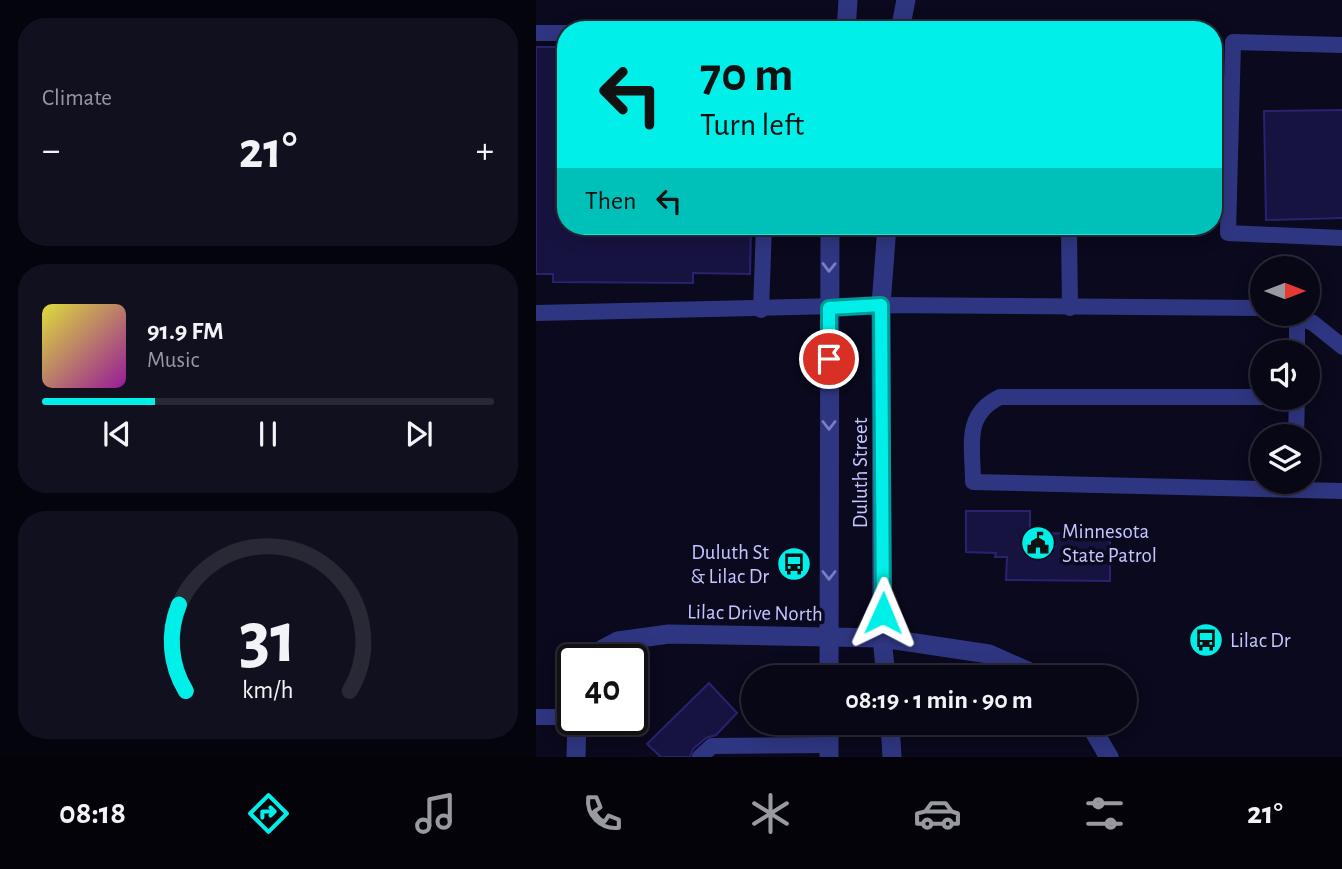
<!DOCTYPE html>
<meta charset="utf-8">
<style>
:root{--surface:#080716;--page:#11101f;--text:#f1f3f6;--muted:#9899a1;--line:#292835;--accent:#00f0e9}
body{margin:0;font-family:"Alegreya Sans",sans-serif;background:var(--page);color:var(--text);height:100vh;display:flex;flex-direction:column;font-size:26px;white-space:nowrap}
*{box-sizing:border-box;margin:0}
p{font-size:23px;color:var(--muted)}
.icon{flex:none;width:38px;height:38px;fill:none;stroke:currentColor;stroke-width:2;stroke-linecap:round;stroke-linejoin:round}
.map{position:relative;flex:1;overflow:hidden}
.panel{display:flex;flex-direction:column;gap:18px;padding:18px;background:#04040c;width:536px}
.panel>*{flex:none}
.banner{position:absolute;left:21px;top:21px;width:665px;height:214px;border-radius:28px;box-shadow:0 4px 18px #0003,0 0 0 2px var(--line);background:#00f0e9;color:#111;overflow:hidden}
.needle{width:46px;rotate:90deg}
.tools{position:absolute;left:714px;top:256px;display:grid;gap:14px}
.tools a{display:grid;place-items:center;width:70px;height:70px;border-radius:50%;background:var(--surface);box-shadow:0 4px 18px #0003,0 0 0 2px var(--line);font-size:35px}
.speed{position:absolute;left:21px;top:644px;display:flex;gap:14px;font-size:35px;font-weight:700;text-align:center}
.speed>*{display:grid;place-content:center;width:91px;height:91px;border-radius:50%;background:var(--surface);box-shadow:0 4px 18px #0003,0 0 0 2px var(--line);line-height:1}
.speed .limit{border:4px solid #111;border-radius:10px;background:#fff;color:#111}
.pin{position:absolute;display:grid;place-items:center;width:60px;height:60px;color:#fff;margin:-30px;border:4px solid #fff;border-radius:50%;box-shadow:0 2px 7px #0007}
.me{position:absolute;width:77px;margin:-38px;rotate:1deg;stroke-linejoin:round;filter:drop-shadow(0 0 5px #0008)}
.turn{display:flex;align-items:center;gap:24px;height:147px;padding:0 28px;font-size:32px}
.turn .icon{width:91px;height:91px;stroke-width:2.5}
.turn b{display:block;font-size:49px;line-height:60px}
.then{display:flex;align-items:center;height:66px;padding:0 28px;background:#0003;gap:14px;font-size:26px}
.big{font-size:52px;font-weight:700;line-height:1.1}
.panel .card{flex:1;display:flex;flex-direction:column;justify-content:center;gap:10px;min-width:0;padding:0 24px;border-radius:28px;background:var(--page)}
.panel .dial{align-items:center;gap:0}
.dial svg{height:182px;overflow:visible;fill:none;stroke:var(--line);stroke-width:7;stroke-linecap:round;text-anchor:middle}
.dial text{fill:var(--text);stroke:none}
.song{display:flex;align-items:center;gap:21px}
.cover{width:84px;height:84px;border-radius:10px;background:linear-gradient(135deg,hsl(60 70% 55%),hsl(300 70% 35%))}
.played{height:7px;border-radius:4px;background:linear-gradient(90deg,var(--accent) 25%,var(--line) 25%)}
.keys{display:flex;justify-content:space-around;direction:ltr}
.heat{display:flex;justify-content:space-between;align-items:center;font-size:38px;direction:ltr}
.trip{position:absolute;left:205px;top:665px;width:396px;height:70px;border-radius:35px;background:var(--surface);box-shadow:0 4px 18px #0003,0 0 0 2px var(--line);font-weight:700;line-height:70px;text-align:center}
.tab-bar{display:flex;height:112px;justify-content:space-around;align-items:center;background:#030309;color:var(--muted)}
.tab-bar .icon{width:49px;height:49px}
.tab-bar .on{color:var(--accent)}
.tab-bar b{font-size:32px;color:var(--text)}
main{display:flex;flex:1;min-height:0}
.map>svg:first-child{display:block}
.building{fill:#171340;stroke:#28236e;stroke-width:2}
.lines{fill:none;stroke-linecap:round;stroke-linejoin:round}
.service{stroke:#2f3681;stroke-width:16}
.minor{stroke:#2f3681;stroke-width:19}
.tertiary{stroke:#2f3681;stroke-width:19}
.oneway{stroke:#7a7ec0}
.route-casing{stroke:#009c97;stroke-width:18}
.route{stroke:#00f0e9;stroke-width:12}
.labels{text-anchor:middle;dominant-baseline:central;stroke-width:7;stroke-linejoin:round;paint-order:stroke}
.street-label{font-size:21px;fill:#c5c6ff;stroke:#0a091d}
.poi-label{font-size:21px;fill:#c5c6ff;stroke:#0a091d;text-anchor:start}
</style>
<main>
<section class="panel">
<div class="card"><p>Climate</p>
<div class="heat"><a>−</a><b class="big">21°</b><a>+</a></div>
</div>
<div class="card">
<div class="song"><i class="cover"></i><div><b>91.9 FM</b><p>Music</p></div></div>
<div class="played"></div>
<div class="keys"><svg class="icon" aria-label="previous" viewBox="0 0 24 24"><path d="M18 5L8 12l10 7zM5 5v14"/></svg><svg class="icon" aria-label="pause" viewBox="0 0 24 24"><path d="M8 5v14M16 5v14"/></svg><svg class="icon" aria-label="next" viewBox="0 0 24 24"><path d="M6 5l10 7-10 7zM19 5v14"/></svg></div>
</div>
<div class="card dial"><svg viewBox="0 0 100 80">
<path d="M14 69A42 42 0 1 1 86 69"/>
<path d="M14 69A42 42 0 0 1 11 31" stroke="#00f0e9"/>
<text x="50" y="56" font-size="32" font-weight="700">31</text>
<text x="50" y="72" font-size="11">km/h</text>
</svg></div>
</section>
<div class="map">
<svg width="807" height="757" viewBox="0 0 807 757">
<rect width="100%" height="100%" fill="#0a091d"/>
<g class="building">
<polygon points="0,47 30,47 30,226 215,226 214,274 157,273 157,283 17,282 17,274 0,274"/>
<polygon points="807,110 807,218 730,220 728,111"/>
<polygon points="430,511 494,511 494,533 574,534 574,581 470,580 471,557 459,557 460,553 430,552"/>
<polygon points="173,683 201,713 180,735 170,738 157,749 154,757 125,757 111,744"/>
</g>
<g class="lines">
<g class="service">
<polyline points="0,33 30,33"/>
<polyline points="807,45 697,42 692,233 807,238"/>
<polyline points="533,232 534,308"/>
<polyline points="225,310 228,226"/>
<polyline points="0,313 345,305 726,308"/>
<polyline points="753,313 777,323 807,347"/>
<polyline points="761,315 761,352"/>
<path d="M726,397H464C427,415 437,446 437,482L807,491"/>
<polyline points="760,436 761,397"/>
<polyline points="0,717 37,717"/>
<polyline points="164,757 176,746 293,745"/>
</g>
<g class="minor">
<polyline points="346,638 453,654 505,677"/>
<polyline points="553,723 573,757"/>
</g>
<g class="tertiary">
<polyline points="310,30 312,0"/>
<polyline points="364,30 370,0"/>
<polyline points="58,660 67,649 82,641 133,634 346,638"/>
<polyline points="293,677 294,226"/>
<polyline points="350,677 346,638 345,305 351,226"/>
<polyline points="293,723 293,757"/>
<polyline points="354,723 356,757"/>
<polyline points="40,757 41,719"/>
</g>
</g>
<defs><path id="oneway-chevron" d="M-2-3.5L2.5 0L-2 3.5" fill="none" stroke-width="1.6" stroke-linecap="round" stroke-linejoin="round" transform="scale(1.75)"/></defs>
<g class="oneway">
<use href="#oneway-chevron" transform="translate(293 267) rotate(91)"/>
<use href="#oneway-chevron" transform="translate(293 425) rotate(90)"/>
<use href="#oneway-chevron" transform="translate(293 575) rotate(90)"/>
</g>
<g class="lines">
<g class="route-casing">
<polyline id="route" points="293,359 293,308 345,305 347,613"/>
</g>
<use href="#route" class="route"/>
</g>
<defs>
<g id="civic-disc" transform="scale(1.75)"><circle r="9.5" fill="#00f0e9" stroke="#0a091d"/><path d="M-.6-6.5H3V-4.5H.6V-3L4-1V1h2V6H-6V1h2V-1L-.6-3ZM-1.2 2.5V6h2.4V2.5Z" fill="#111"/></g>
<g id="bus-disc" transform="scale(1.75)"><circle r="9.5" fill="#00f0e9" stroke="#0a091d"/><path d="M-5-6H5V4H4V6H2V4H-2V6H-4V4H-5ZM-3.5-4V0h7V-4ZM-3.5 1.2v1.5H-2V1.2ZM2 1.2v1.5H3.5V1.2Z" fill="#111"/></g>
</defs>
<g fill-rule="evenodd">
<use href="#civic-disc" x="502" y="543"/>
<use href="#bus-disc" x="258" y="564"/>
<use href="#bus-disc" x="670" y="640"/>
</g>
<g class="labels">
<g class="street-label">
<text transform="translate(324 473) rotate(-90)">Duluth Street</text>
<text transform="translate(219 613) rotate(1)">Lilac Drive North</text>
</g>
<g class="poi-label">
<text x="526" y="531">Minnesota<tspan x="526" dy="24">State Patrol</tspan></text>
<text x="233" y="552" text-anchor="end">Duluth St<tspan x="233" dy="24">&amp; Lilac Dr</tspan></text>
<text x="694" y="640">Lilac Dr</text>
</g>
</g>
</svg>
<div class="tools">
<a><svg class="needle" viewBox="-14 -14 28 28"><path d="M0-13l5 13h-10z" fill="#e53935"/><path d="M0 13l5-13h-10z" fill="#9899a1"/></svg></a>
<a><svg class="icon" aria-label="sound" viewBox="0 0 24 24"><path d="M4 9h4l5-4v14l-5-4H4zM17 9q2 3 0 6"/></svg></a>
<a><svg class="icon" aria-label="layers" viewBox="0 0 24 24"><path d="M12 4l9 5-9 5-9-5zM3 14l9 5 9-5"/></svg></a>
</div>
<div class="speed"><div class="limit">40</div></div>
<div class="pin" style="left:293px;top:359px;background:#d93025"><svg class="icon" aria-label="arrive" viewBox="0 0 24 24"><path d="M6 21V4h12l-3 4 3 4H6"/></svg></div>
<svg class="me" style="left:347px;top:613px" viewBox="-20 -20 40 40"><path d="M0-17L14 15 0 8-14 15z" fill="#00f0e9" stroke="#fff" stroke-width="4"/></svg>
<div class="trip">08:19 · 1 min · 90 m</div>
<div class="banner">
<div class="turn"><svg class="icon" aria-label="left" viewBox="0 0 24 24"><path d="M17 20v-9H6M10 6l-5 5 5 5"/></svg><div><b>70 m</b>Turn left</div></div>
<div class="then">Then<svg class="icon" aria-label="left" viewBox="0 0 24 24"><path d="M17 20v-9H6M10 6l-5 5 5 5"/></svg></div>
</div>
</div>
</main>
<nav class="tab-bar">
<b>08:18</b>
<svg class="icon on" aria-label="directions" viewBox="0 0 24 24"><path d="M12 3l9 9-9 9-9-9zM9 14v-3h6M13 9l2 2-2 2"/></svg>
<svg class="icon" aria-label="music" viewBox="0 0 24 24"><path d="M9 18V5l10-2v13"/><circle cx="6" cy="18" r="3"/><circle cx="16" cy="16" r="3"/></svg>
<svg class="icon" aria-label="phone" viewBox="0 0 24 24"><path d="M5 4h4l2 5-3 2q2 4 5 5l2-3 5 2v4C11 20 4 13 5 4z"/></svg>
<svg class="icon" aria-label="climate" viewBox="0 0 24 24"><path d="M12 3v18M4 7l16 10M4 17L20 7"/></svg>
<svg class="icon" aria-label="car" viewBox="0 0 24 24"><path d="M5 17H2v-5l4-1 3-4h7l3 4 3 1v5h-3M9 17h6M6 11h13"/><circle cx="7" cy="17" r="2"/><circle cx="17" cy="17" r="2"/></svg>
<svg class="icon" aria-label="filters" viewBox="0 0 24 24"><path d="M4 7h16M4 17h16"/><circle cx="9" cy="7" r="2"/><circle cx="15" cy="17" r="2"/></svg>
<b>21°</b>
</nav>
